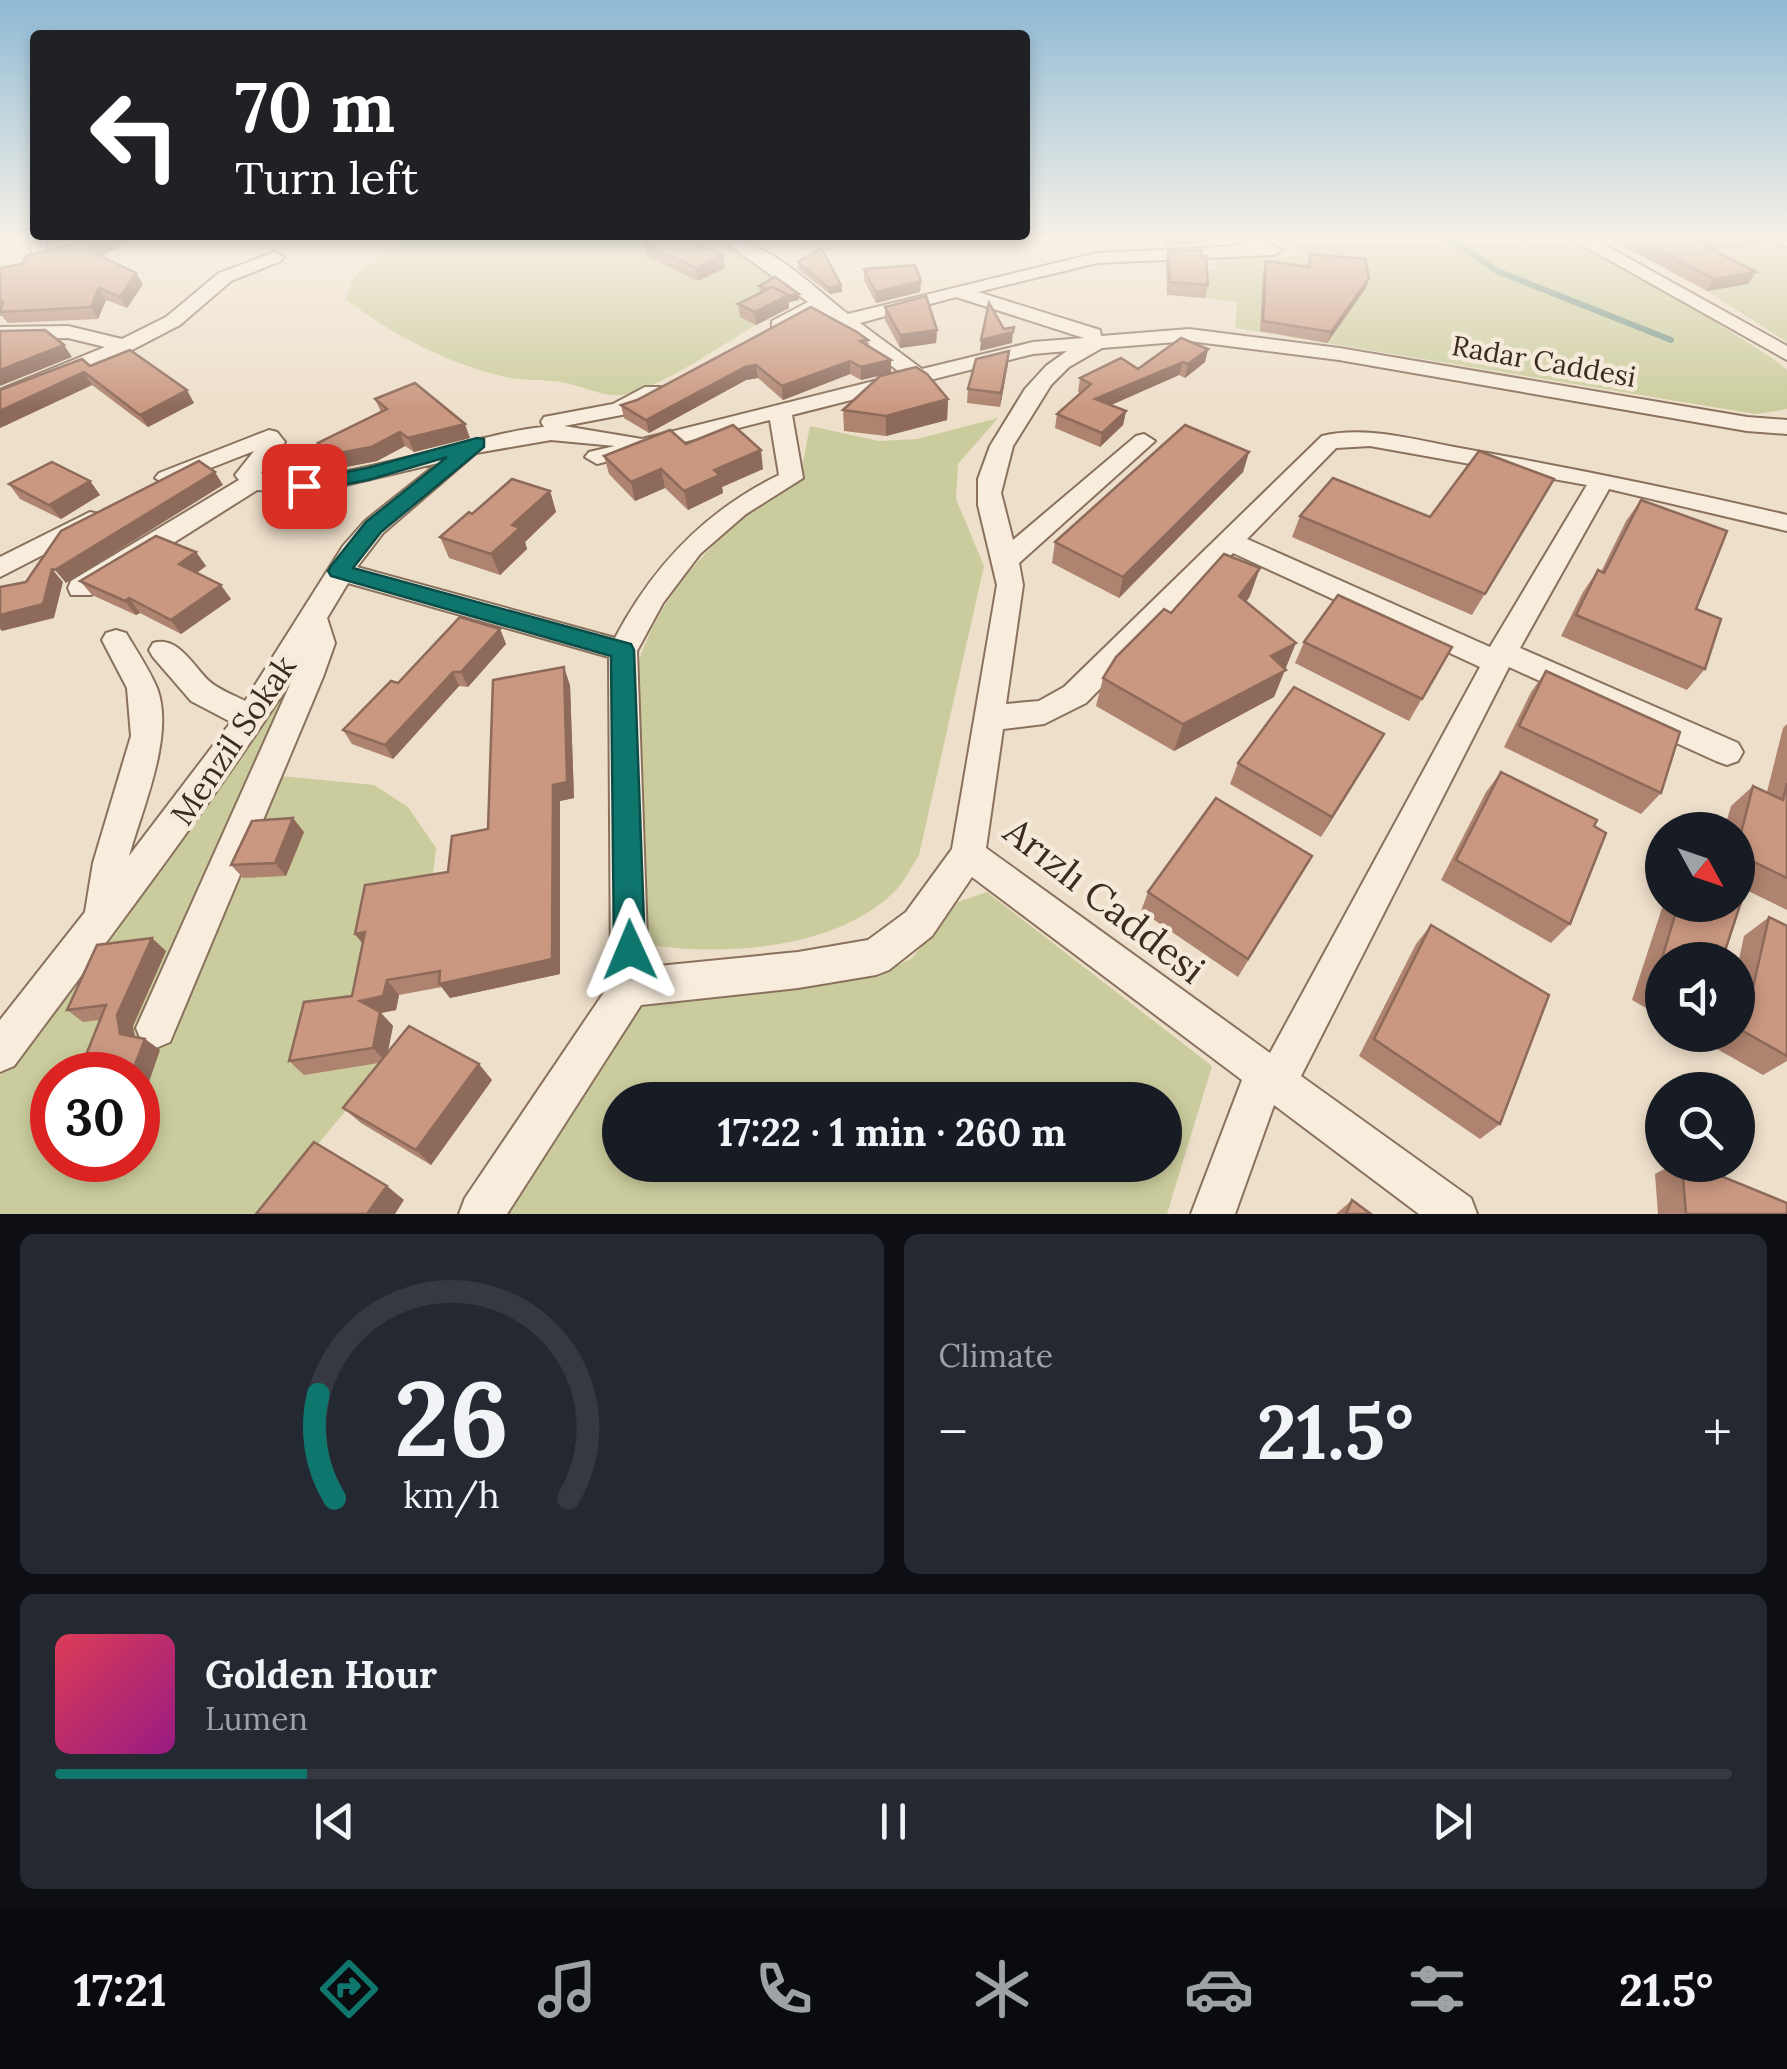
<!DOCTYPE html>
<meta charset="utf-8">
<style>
:root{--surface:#171b24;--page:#242831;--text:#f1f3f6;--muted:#9ea1a6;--line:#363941;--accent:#0f766e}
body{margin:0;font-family:Lora,serif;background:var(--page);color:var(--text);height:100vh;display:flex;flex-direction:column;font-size:38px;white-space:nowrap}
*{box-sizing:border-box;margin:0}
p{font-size:32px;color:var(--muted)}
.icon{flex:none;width:55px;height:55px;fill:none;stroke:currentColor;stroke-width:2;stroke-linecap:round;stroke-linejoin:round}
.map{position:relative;height:1214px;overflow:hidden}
.details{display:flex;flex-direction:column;gap:20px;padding:20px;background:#0d0f14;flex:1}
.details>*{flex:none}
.guide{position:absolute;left:30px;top:30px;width:1000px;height:210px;border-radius:10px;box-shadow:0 5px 15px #0003;background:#202124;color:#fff;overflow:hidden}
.needle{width:65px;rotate:130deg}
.buttons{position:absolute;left:1645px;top:812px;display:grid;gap:20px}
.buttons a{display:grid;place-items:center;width:110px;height:110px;border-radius:50%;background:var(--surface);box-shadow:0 5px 15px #0003;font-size:50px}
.speed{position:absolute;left:30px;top:1052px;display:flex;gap:20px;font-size:50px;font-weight:700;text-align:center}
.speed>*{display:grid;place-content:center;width:130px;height:130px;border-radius:50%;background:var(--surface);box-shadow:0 5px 15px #0003;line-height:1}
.speed .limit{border:15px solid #d22;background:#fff;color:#111}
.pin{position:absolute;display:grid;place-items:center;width:85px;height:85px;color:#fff;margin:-42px;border-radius:20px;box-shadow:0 5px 15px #0006}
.me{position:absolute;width:110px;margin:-55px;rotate:359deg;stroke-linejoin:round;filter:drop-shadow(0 0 8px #0008)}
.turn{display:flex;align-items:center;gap:35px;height:210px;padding:0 40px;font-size:45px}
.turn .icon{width:130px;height:130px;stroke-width:2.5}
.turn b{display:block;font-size:70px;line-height:85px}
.big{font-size:75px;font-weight:700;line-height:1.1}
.details .widget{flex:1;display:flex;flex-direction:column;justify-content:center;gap:15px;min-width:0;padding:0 35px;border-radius:15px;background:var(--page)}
.details .dial{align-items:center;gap:0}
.dial svg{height:260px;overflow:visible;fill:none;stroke:var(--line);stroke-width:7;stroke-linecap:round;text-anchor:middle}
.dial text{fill:var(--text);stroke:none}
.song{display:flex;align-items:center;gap:30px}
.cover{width:120px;height:120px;border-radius:15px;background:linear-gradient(135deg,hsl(350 70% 55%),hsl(310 70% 35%))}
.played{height:10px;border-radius:5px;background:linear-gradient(90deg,var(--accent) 15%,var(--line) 15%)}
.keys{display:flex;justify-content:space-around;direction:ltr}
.heat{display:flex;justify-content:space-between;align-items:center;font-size:55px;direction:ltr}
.details .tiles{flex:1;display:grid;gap:20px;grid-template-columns:1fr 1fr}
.widget:last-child{grid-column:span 2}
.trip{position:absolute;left:602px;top:1082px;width:580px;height:100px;border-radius:50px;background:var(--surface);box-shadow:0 5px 15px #0003;font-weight:700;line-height:100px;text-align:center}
.tab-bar{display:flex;height:160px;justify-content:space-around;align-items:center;background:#090b0e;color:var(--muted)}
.tab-bar .icon{width:70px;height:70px}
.tab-bar .current{color:var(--accent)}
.tab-bar b{font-size:45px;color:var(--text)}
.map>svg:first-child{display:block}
.green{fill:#cbcc9d;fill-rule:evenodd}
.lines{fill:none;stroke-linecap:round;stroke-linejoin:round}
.stream{stroke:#719185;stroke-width:6}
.minor-casing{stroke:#8a715e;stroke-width:4}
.minor{fill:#f8eddd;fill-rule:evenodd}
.wall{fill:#ae836f}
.shaded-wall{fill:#8d6a5a}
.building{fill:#ca9881;stroke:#8d6a5a;stroke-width:2.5}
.route{fill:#0f766e;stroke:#0a4d48;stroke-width:2.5}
.labels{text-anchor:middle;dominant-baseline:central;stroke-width:9;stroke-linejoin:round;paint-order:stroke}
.far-street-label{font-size:28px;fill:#3b2b21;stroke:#f5ead9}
.street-label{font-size:32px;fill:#3b2b21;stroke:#f5ead9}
.near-street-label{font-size:38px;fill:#3b2b21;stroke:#f5ead9}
</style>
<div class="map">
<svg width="1787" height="1214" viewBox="0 0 1787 1214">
<rect width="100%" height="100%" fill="#eedfca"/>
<g class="green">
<path d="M403,239H710L749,256L789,287L741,317L756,325C716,348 671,382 626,394C610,399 583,387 566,383C546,379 525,381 505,377C449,364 390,334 346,299C349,291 352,281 356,275C369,259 393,257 403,239Z"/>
<polygon points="1257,239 1569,239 1676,297 1772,358 1787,370 1787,409 1756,414 1235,328 1237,302 1205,298 1203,269 1216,270 1216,257 1306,256 1287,245"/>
<polygon points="1608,239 1774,239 1787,245 1787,342 1707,291 1747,283 1673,272"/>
<path d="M998,418L958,464L956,499L984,566L919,855C911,867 904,883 893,893C834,950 720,957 643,944L637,666C662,586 730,520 800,477L810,426L879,441L917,439Z"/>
<path d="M287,679L293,687L280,776L374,785L408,807L436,848L431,892L367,1000L305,1074L386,1062L260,1214H0V1076L181,840ZM52,1075H138V1160H52Z"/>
<path d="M987,892L1212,1066L1167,1214H500L636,1007L878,976L912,958L958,902ZM620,1100H1165V1165H620Z"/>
</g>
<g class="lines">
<polyline class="stream" points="1450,239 1497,271 1671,340"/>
<g class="minor-casing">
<g id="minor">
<polygon points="29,239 47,239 45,257 33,257"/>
<path d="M721,239C769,239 812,287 848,314L1097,253L1244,246L1230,239H1257L1283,250L1274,255L1097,263L978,292L1100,330L1101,336L1189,329L1339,348L1747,417L1787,420V434L1747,431L1339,360L1189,341L1102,348L1069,367L1051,385L1013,446L1001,493L1013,540L1136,436L1144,434L1155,441L1019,563L1023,585L1006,704L1039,701L1064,687L1322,436C1368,425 1419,441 1465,449C1573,468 1680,490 1787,515V531L1609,489L1520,648L1738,743L1743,752L1738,761L1727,765L1716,761L1509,667L1301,1076L1471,1198L1477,1214H1419L1274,1105L1235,1214H1191L1242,1080L972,877L932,936L889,970L876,975L798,988L641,1005L507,1214H459L465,1198L611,982L609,657L348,583L327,618L335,643L323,677L170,1042L156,1048L142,1042L136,1028L293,678C206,812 109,938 14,1066L0,1072V1020L85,912L93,863L131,736L127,688L102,640L106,633L116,630L126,633C136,650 149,669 157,688C175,735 142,809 129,856L231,722L191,701L153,657L149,650L153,643C178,635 193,666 209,681C219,690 234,695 245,701L343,546L365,521L438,463L333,488L294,493L257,490L91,595H71L68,588L71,581L239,480L235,475L254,451L167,485L155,478L159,473L269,430L277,432L285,442L261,473C307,496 482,431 544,427L541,422L544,417L613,404L645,387H661L664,392L661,397L627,414L564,426L642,439L902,374L820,311L786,329H772V321L808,302ZM956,297L1084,338L1033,342L922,369L860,323ZM1067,351L1046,366L1025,389L990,446L978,479V505L997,585L952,849L906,912L868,940L798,952L648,967L637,651L663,603L700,554L746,514L803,478L792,415L1033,354ZM770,420L779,475C705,511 653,566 615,638L357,567L383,533L476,453L551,440L615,446L589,452L585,457L597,464ZM1370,446L1587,485L1490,647L1247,539L1336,448ZM1233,553L1480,667L1270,1053L986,848L1003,729L1044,724L1086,703Z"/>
<polygon points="1572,239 1594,239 1787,346 1787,360"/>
<polygon points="1775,239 1787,239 1787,246"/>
<polygon points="275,252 284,257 281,261 231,281 180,325 132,350 0,405 0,390 105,347 68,338 0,339 0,327 68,326 122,339 166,317 219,273"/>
<polygon points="90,512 99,514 103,520 99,526 0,577 0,557"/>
</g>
</g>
<use href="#minor" class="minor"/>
</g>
<g class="wall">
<polygon points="1165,239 1202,239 1201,244 1165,246"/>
<polygon points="1610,239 1763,239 1758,246 1713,249 1756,272 1748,284 1707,291"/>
<polygon points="72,244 102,257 143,284 127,308 106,300 98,319 8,323 2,316 0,316 0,268 22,264"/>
<polygon points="643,244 725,268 698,281 646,256"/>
<polygon points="1168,251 1201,256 1208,285 1205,298 1167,295 1166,264"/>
<polygon points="1310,254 1366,288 1327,343 1260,331 1263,271 1266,261 1306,266"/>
<polygon points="798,262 841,285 842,292 830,294 798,269"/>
<polygon points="864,269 921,281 920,292 876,303 864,280"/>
<polygon points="759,286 799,294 799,300 789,302 789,308 756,325 740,317 738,304 760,293"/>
<polygon points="811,307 868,340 869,346 891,360 891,373 861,380 850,374 783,400 758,378 746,380 649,433 624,418 621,405 637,400"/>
<polygon points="885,307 937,330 936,343 900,348 885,320"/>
<polygon points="1208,349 1205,362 1185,378 1179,375 1111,405 1126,411 1123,425 1100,447 1055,428 1057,414 1080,393 1078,392 1080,378 1138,369"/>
<polygon points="1008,364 1000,407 967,403 968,389"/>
<polygon points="90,366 194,403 148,427 92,385 0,428"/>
<polygon points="375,399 470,438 414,452 405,446 377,461 341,468 325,458 318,443 381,412"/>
<polygon points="948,399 947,420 886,436 844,431 843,410"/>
<polygon points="686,444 763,469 722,487 723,493 688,510 665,488 635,501 609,474 604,456"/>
<polygon points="1249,452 1243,472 1119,598 1052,563 1055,542"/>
<polygon points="1554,479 1472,615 1292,537 1300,516 1430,517"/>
<polygon points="90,481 100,495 61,519 20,499 9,484"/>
<polygon points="550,491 556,512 525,542 527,549 500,575 449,558 440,537"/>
<polygon points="1641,500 1696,609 1705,669 1687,690 1561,636 1583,592 1598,570 1601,572 1626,521"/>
<polygon points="196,552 206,566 197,573 231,599 181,634 140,613 136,615 92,595 80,581"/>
<polygon points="1250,596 1246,602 1285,669 1274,697 1174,751 1096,706 1103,678 1171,613"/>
<polygon points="500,629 506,644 468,687 459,686 393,759 352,744 343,730 398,683"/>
<polygon points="1304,642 1452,647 1409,721 1295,663"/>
<polygon points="1546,671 1661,793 1641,814 1504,747 1531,692"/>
<polygon points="570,685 574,798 560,801 560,974 450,998 442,987 399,995 396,1010 381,1013 393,1026 387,1053 492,1080 431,1165 361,1123 343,1108 379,1063 304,1075 289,1061 352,996 363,944 355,934 448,872 488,829"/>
<polygon points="1787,724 1787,910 1738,886 1738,830 1724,830 1731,806 1753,786 1767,792 1783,728"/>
<polygon points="1384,734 1321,837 1230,784 1238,763"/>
<polygon points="1501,772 1594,826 1570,924 1551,943 1441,880 1486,792"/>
<polygon points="304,832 286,876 243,878 231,865"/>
<polygon points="1312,856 1238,977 1141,911 1148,892"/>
<polygon points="1663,905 1738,905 1662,960 1662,1017 1632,1000"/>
<polygon points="1769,917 1787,926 1787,1061 1763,1075 1717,1049 1720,1035 1738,1035 1738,964 1744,936"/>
<polygon points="1431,925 1500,1124 1480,1139 1359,1056 1416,944"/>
<polygon points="166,951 133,1026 135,1037 145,1039 160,1050 100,1020 83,1022 67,1010"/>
<polygon points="1672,1165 1694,1165 1787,1214 1658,1214 1655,1174"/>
<polygon points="1352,1200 1371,1214 1336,1214"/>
</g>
<g class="shaded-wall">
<polygon points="107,239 131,239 95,261 88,250"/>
<polygon points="723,255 725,268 698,281 696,268"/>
<polygon points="1756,272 1748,284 1707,291 1715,279"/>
<polygon points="136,273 143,284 127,308 120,297"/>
<polygon points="1369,278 1366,288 1327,343 1331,332"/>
<polygon points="921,281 920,292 876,303 876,292"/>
<polygon points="841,285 842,292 830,294 829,288"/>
<polygon points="99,288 106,300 98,319 91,307"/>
<polygon points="799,294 799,300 789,302 789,308 756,325 755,312 788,295"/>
<polygon points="937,330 936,343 900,348 900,335"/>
<polygon points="1013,332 1012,343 980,351 981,340"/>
<polygon points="64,345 72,357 0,386 0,370"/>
<polygon points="1208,349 1205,362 1185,378 1188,364"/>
<polygon points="1009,351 1008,364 1000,407 1001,393"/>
<polygon points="891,360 891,373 861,380 861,367"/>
<polygon points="850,361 850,374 783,400 782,386"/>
<polygon points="1183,362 1179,375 1093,413 1095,399"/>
<polygon points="756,365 758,378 746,380 649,433 646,420 745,367"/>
<polygon points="84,372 92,385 0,428 0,411"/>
<polygon points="187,390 194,403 148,427 140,415"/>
<polygon points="948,399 947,420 886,436 886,416"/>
<polygon points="1126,411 1123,425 1100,447 1102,433"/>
<polygon points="465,424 470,438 414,452 408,438"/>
<polygon points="400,432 405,446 377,461 341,468 334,454"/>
<polygon points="761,450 763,469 722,487 723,493 688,510 684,491 714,470"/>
<polygon points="1249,452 1243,472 1119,598 1123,577"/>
<polygon points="661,469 665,488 635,501 631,482"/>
<polygon points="215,472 223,485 66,583 55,570"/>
<polygon points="90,481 100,495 61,519 49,505"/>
<polygon points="550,491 556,512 525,542 527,549 500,575 491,554 512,525"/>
<polygon points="196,552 206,566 189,578 179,564"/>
<polygon points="1260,568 1250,596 1229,624 1239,596"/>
<polygon points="52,569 63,582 54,618 2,631 0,629 0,615"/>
<polygon points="221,585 231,599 181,634 171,620"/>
<polygon points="129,598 140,613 136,615 125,601"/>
<polygon points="500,629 506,644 468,687 461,672"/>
<polygon points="1296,643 1274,697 1174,751 1183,724 1271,656"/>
<polygon points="564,667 570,685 574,798 560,801 560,974 450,998 439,984 553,785"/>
<polygon points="453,672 459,686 393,759 385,745"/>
<polygon points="1384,734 1372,755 1321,837 1332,817"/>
<polygon points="293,818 304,832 286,876 275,863"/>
<polygon points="365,932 367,949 355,934"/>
<polygon points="152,938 166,951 133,1026 136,1046 120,1034 117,1015"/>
<polygon points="387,980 399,995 396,1010 381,1013 393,1026 386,1062 373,1048 360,1001"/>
<polygon points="145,1039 160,1050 138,1114 138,1075 131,1075"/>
<polygon points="479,1064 492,1080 431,1165 416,1150"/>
<polygon points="387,1186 404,1200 395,1214 367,1214"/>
</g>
<g class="building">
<polygon points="70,239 107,239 88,250 136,273 120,297 99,288 91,307 0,312 3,302 0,303 0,268 22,264 26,256 72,244"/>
<polygon points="654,239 687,239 723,255 696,268 643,244"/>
<polygon points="1637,239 1701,239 1694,240 1756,272 1715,279"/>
<polygon points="821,248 841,285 829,288 798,262"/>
<polygon points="1202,250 1201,256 1206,256 1208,285 1170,282 1168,251"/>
<polygon points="1310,254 1365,259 1369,278 1331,332 1263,321 1266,261 1310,267"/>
<polygon points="915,265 921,281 876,292 864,269"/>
<polygon points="775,277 799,294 787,296 788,295 772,287 767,289 759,286"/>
<polygon points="772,287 788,295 755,312 738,304"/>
<polygon points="926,296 937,330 900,335 885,307"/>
<polygon points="989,303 1004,329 1014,327 1013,332 981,340"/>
<polygon points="811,307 857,332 868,340 860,341 891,360 861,367 850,361 782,386 756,365 745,367 646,420 621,405 637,400"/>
<polygon points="45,330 64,345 0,370 0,331"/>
<polygon points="1181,338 1208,349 1188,364 1183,362 1095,399 1126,411 1102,433 1057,414 1091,384 1080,378 1121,358 1138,369"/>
<polygon points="130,350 187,390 140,415 84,372 0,411 0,390 82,359 90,366"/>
<polygon points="1009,351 1001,393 968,389 976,359"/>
<polygon points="916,367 927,374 948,399 886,416 843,410 880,376"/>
<polygon points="415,383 465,424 408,438 400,432 371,447 334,454 318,443 387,409 375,399"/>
<polygon points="733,425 761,450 714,470 720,475 684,491 661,469 631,482 604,456 670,430 686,444"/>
<polygon points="1185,425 1249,452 1123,577 1055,542"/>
<polygon points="1479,451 1554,479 1485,594 1300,516 1333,478 1430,517"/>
<polygon points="199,461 215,472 55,570 52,569 43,604 0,615 0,587 26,582 61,531"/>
<polygon points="52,462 90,481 49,505 9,484"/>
<polygon points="512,479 550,491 512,525 520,528 491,554 440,537 469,512 472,514"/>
<polygon points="1641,500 1727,531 1696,609 1721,619 1705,669 1576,615 1598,570 1604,573"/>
<polygon points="156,536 196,552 179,564 221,585 171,620 129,598 125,601 80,581"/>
<polygon points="1224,554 1260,568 1239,596 1296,643 1271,656 1286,670 1183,724 1103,678 1116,657 1164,609 1171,613"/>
<polygon points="1338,595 1452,647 1422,699 1304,642"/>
<polygon points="460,617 500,629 461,672 453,672 385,745 343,730 391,681 398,683"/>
<polygon points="564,667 567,782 553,785 552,959 439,984 440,971 387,980 383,996 360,1001 380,1012 373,1048 289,1061 304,1002 352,996 365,932 355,934 365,885 448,872 452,836 488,829 493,680"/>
<polygon points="1546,671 1680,732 1661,793 1519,726"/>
<polygon points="1294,687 1384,734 1332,817 1238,763"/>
<polygon points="1501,772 1597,820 1594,826 1606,833 1570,924 1456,860"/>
<polygon points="1787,783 1787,878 1738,854 1738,845 1753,786 1783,800"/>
<polygon points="1216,798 1312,856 1248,959 1148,892"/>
<polygon points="293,818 275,863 231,865 252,821"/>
<polygon points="1738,901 1741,902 1722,960 1662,960 1662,986 1655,982 1678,905 1738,905"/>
<polygon points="1769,917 1787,926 1787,1056 1743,1031"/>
<polygon points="1431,925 1549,995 1500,1124 1374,1039"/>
<polygon points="152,938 117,1015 120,1034 145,1039 131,1075 78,1075 106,1005 67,1010 97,945"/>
<polygon points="409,1026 479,1064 416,1150 343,1108"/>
<polygon points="314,1142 387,1186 367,1214 256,1214"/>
<polygon points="1682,1165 1694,1165 1787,1203 1787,1214 1686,1214"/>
<polygon points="1352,1200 1371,1214 1346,1214"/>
</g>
<linearGradient id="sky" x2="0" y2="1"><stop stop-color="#8fbad5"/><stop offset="0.58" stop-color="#f7f1e7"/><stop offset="1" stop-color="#f7f1e7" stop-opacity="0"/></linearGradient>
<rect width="1787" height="409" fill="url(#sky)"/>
<polygon class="route" points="477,438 484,439 484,447 381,532 353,568 631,644 634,650 645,950 640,960 630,964 619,960 614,950 611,656 331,576 328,571 331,566 366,522 447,457 368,480 304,492 294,486 297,481 367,468"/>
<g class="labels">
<g class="far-street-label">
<text transform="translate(1544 361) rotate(10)">Radar Caddesi</text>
</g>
<g class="street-label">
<text transform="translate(233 740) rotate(-56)">Menzil Sokak</text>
</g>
<g class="near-street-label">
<text transform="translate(1105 900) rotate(38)">Arızlı Caddesi</text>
</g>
</g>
</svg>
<div class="buttons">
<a><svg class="needle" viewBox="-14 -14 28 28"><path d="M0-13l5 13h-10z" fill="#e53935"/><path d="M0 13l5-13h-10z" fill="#9ea1a6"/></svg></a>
<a><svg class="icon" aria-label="sound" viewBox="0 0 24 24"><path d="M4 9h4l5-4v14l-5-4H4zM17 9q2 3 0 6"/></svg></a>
<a><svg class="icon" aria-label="search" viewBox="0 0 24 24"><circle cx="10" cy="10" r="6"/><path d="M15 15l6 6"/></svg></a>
</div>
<div class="speed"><div class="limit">30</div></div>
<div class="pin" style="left:304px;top:486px;background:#d93025"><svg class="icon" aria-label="arrive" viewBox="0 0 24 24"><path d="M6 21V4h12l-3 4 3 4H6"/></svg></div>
<svg class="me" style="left:630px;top:950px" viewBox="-20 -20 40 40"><path d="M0-17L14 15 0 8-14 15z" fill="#0f766e" stroke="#fff" stroke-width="4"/></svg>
<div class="trip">17:22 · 1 min · 260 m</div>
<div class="guide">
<div class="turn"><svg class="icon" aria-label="left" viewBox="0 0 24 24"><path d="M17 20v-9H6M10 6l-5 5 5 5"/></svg><div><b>70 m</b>Turn left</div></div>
</div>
</div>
<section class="details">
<div class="tiles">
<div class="widget dial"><svg viewBox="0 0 100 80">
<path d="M14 69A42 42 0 1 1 86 69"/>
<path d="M14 69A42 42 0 0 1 9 37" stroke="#0f766e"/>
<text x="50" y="56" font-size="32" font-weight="700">26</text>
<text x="50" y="72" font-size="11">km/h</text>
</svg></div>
<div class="widget"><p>Climate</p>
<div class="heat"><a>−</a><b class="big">21.5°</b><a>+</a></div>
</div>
<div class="widget">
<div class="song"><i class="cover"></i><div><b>Golden Hour</b><p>Lumen</p></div></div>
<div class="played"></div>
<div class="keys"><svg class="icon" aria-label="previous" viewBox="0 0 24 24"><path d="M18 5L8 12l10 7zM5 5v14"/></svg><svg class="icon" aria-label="pause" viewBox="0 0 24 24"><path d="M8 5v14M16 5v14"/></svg><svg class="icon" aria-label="next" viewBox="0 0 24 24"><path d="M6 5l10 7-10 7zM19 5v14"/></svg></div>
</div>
</div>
</section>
<nav class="tab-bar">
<b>17:21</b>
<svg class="icon current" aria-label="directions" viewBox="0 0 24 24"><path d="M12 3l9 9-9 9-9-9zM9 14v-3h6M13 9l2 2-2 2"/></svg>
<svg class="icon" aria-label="music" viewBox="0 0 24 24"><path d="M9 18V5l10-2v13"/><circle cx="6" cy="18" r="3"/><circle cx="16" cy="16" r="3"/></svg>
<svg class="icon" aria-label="phone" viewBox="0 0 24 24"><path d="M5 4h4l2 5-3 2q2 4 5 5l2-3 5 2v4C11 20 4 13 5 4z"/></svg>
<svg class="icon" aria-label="climate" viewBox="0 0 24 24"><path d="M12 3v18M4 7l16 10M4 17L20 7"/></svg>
<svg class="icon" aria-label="car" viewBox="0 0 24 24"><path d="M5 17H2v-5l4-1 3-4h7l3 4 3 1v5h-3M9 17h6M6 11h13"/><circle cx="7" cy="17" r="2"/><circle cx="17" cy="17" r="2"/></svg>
<svg class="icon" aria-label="filters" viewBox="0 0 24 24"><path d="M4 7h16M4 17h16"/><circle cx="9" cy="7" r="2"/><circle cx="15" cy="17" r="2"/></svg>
<b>21.5°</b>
</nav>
